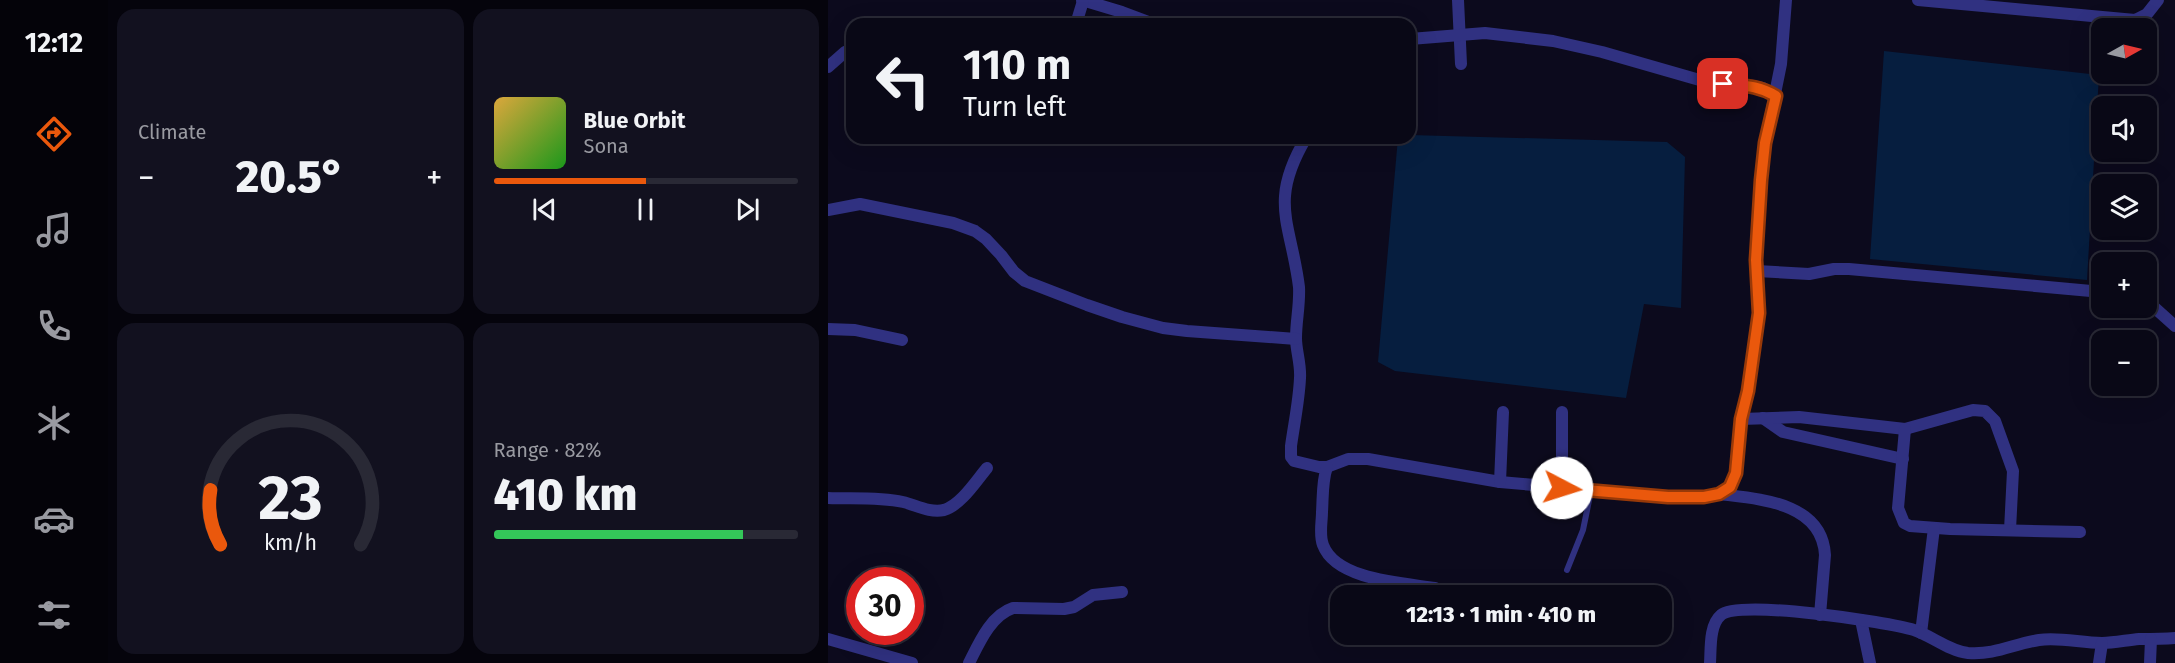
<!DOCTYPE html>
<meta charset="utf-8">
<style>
:root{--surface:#090816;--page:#12111f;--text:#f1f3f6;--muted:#999aa1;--line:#292935;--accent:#ea580c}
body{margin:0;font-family:"Fira Sans",sans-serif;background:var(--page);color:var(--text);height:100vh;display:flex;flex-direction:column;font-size:22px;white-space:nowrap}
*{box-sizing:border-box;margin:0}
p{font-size:20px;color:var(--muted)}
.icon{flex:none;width:33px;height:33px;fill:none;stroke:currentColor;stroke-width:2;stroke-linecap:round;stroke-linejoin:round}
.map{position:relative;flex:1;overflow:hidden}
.details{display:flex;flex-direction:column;gap:9px;padding:9px;background:#05040c;width:720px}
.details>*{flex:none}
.hud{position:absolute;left:18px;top:18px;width:570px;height:126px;border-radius:18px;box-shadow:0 6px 24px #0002,0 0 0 2px var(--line);background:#090816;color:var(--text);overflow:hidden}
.needle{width:39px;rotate:82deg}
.buttons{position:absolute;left:1263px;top:18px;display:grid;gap:12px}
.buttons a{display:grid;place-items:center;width:66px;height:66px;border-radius:12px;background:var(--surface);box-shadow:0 6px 24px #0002,0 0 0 2px var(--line);font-size:30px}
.speed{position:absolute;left:18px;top:567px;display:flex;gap:12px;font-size:30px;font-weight:700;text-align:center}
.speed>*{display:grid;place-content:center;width:78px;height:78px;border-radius:50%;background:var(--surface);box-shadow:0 6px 24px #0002,0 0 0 2px var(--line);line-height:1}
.speed .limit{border:9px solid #d22;background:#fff;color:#111}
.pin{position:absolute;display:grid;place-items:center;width:51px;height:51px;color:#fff;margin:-26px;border-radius:12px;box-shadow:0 3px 9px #0006}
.me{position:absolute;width:66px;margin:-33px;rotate:95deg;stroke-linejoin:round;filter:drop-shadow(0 0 4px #0008)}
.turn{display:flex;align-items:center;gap:21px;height:126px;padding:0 18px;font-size:27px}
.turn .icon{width:78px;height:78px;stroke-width:2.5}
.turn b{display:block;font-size:42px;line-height:51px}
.big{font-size:45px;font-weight:800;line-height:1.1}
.details .card{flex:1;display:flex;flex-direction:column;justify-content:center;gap:9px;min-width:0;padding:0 21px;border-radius:18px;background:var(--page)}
.details .dial{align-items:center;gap:0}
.dial svg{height:156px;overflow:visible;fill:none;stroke:var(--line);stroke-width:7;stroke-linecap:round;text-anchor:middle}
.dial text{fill:var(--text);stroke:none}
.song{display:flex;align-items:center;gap:18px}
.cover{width:72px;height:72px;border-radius:9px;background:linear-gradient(135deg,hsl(40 70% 55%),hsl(120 70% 35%))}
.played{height:6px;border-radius:3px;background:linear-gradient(90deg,var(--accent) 50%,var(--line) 50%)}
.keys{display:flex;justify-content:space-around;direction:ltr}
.heat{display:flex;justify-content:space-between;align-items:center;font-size:33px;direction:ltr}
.charge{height:9px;border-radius:4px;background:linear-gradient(90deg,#34c759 82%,var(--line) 0)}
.details .tiles{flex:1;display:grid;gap:9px;grid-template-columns:repeat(2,1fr)}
.trip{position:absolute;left:502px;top:585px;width:342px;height:60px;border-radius:18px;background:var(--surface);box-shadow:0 6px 24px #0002,0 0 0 2px var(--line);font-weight:800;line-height:60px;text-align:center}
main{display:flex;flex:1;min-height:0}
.dock{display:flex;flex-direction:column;width:108px;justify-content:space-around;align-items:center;background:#040309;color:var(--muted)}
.dock .icon{width:42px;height:42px}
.dock .current{color:var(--accent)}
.dock b{font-size:27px;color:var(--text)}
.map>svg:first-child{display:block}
.water{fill:#061e3f}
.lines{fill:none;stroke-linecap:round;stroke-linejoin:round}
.lane{stroke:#303181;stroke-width:6}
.street{stroke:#303181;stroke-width:12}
.route-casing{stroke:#983908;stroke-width:15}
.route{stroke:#ea580c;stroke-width:10}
</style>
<main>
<nav class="dock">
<b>12:12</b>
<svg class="icon current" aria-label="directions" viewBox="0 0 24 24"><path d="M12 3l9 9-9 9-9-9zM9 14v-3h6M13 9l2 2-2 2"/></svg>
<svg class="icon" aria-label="music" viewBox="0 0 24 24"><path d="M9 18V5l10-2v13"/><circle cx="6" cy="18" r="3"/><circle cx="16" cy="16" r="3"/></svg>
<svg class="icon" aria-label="phone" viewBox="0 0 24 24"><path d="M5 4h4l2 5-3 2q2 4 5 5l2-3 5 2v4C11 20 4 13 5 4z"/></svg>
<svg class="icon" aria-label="climate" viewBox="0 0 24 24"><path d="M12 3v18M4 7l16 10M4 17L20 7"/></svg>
<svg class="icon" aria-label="car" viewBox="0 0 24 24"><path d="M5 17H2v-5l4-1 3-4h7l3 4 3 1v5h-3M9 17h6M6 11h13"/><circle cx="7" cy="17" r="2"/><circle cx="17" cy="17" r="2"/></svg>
<svg class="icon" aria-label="filters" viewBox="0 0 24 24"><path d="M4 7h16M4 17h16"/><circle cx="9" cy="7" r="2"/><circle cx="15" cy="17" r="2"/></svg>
</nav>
<section class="details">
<div class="tiles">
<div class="card"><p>Climate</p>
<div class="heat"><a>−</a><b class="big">20.5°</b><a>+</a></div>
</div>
<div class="card">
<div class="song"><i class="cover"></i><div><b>Blue Orbit</b><p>Sona</p></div></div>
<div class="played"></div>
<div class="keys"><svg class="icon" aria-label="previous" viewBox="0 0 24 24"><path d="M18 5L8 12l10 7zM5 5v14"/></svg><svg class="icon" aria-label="pause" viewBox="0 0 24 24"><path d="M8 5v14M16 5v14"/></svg><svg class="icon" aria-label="next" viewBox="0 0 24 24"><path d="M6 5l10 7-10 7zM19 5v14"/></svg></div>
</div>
<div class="card dial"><svg viewBox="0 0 100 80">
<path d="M14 69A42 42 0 1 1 86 69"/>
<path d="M14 69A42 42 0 0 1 9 41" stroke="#ea580c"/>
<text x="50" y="56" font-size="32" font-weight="700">23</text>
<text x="50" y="72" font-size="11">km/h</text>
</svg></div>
<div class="card"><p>Range · 82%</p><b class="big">410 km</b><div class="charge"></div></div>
</div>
</section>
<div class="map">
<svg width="1347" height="663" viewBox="0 0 1347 663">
<rect width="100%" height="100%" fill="#0c0a1d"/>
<g class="water">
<polygon points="1056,51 1271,75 1259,280 1042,259"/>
<polygon points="582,135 839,142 857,157 853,308 816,304 798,398 567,371 550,362 570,138 582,138"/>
</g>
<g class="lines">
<polyline class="lane" points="739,570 755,530 763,491"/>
<g class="street">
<polyline points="254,0 294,12 326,24"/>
<polyline points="630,0 633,64"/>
<polyline points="1090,0 1307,20 1319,14 1330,0"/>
<polyline points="248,24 255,1"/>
<polyline points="582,39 657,33 725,41 774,52 875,81 926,86 935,88 948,96"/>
<polyline points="0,67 17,52 24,49"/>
<path d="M478,138C440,202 463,223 471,287C472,304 468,321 468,338C468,351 473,364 472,378C471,401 466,424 463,446V457L466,461L491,467H499L520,459H540L672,482L840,497H876L891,494L902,487L907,473L913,419L920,391L931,313L928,260L933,180L937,143L953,64L958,0"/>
<polyline points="0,210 32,204 125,223 147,231 158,239 173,255 186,272 197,281 259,305 294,317 335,328 359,331 468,339"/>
<polyline points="929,271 981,274 1006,269 1021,269 1274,292"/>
<polyline points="1318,300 1347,326"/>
<polyline points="0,329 27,330 74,340"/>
<polyline points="734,412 734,488"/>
<polyline points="935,418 955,432 1075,459"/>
<polyline points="913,419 971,417 1077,429 1145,410 1157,411 1167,421 1185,471 1182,530"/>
<polyline points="1077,429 1070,508 1076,523 1082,526 1122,529 1252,532"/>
<path d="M499,467C494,481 495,497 494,512C494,522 491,535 495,545C508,580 575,583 607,588"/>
<polyline points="672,482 675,412"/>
<path d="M891,494C931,499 994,502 997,555L992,615"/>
<path d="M0,498C24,499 51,497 75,502C88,505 101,513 116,510C133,505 148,481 159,468"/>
<polyline points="1033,620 1042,663"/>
<polyline points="1093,633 1106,528"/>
<polyline points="0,639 84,663"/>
<path d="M141,663C151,643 163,615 185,608L236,609L246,607L265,595L294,592"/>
<path d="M882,663C883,649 881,625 893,615C910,599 1060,622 1086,630C1104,636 1121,651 1140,653C1168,655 1185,644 1211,640C1232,637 1253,643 1274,643C1286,643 1299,640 1311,639C1323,639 1335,639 1347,638"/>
<polyline points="1271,663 1274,643"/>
<polyline points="1322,663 1323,639"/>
</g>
</g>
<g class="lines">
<g class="route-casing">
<path id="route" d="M734,488L840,497H876L891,494L902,487L908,473L913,419L920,391L931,313L928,260L933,180L937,143L948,96C929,85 916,86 895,84"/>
</g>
<use href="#route" class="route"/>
</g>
</svg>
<div class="buttons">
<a><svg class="needle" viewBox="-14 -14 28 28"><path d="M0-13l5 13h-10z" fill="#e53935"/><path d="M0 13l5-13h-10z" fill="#999aa1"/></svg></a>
<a><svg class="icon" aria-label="sound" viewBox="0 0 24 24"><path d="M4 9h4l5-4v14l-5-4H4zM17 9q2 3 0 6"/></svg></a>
<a><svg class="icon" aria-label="layers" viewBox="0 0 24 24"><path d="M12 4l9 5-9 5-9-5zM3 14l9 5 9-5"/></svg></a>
<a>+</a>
<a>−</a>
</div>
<div class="speed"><div class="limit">30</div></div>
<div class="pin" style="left:895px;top:84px;background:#d93025"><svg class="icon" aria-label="arrive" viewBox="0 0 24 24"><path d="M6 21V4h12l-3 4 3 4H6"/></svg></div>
<svg class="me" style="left:734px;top:488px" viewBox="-20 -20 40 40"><circle r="19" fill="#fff"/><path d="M0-13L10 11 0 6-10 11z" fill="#ea580c"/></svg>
<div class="trip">12:13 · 1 min · 410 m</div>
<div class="hud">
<div class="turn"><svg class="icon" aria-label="left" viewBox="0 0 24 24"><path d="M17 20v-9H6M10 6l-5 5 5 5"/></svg><div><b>110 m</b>Turn left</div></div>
</div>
</div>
</main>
